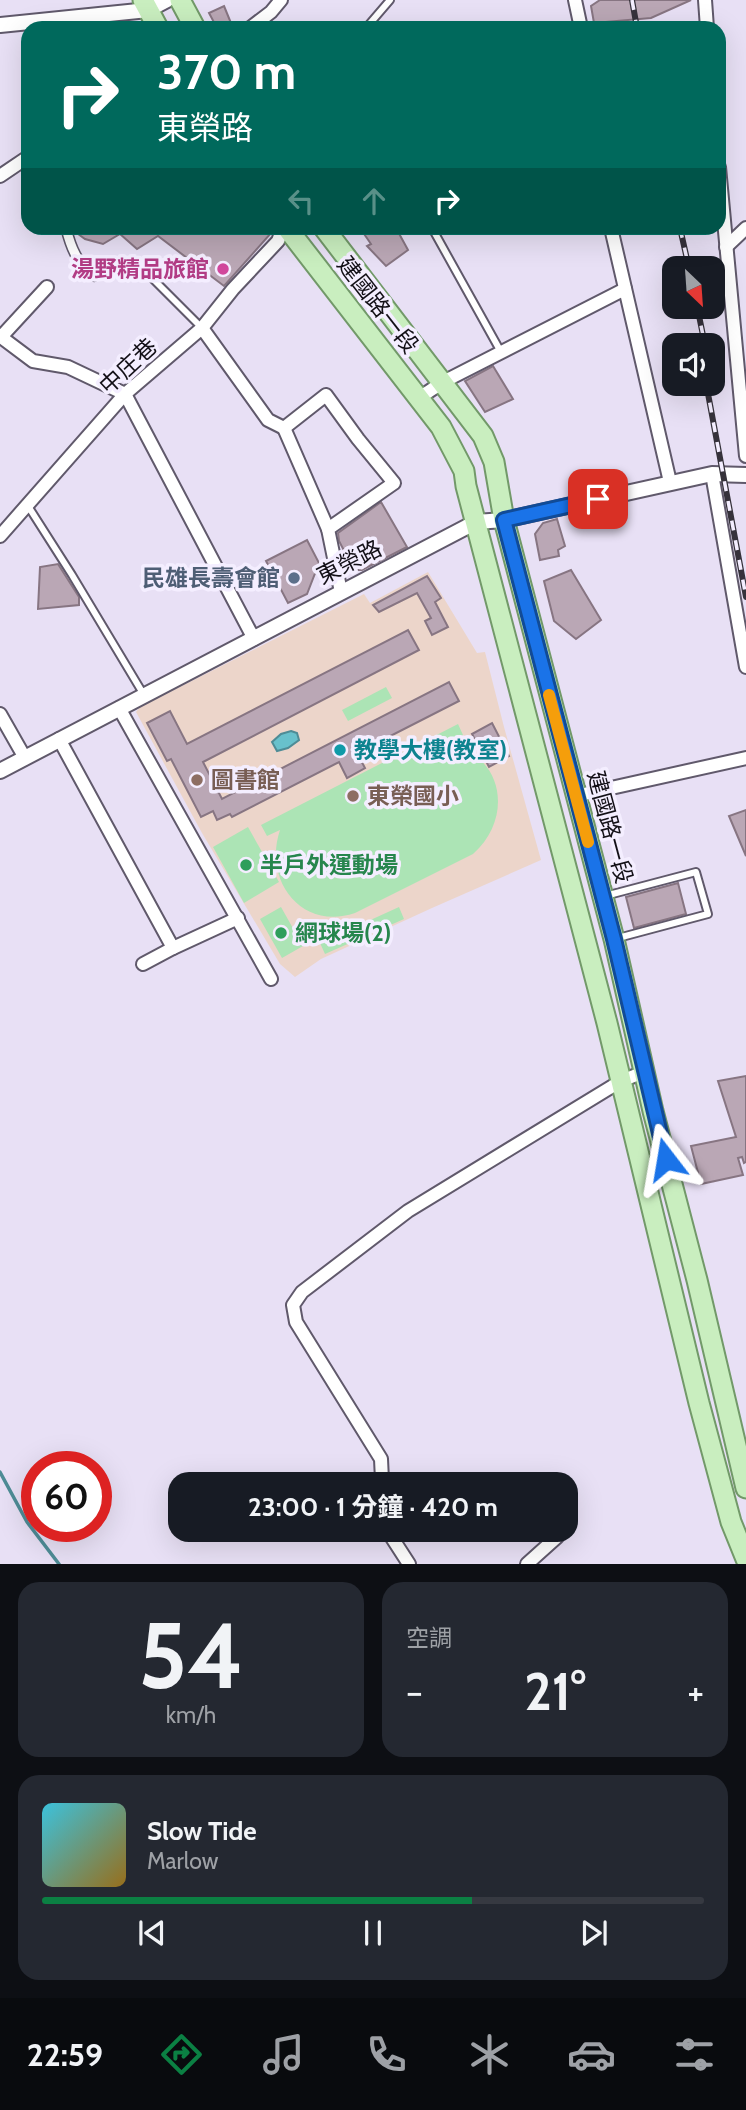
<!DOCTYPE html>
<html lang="zh-TW">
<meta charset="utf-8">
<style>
:root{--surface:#171b24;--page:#242831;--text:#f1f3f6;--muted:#9ea1a6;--line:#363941;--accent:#0b8043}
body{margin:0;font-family:Cabin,"Noto Sans TC",sans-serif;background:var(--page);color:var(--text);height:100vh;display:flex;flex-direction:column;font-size:26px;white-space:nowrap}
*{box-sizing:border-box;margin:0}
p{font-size:23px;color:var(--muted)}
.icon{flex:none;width:38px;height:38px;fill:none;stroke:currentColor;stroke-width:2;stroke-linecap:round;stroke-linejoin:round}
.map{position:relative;height:1564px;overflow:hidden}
.details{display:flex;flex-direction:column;gap:18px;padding:18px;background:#0d0f14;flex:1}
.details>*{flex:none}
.guide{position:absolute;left:21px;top:21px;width:705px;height:214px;border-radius:21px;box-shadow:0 7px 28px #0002;background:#00695c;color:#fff;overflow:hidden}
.needle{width:46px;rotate:155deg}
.fabs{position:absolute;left:662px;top:256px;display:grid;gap:14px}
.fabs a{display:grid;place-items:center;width:63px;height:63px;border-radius:14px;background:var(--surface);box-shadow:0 7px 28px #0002;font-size:35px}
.speed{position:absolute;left:21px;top:1451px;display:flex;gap:14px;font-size:35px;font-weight:700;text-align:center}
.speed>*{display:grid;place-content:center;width:91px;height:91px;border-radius:50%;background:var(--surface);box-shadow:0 7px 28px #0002;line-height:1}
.speed .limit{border:10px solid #d22;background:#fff;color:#111}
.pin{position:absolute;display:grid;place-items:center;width:60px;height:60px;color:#fff;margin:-30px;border-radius:14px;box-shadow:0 4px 10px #0006}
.me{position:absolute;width:77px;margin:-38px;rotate:346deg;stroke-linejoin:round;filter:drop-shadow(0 0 5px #0008)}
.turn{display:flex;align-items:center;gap:24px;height:147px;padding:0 21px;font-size:32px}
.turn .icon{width:91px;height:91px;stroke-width:2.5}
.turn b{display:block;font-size:49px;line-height:60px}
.lanes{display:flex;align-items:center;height:66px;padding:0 21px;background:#0003;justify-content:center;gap:35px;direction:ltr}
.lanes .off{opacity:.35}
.big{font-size:52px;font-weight:700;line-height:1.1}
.details .card{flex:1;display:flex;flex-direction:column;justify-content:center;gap:10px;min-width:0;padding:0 24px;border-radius:21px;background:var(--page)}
.details .dial{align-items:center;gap:0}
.dial b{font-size:91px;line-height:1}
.song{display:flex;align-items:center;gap:21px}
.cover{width:84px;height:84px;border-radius:10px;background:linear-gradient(135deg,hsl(190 70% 55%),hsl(40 70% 35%))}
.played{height:7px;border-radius:4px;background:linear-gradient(90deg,var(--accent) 65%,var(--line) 65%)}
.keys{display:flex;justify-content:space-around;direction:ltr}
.heat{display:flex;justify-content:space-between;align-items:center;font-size:38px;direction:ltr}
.details .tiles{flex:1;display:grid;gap:18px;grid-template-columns:1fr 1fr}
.card:last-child{grid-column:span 2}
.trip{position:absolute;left:168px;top:1472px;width:410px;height:70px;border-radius:21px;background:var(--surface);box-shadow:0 7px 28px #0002;font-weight:700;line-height:70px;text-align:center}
.tab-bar{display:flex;height:112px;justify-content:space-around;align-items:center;background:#090b0e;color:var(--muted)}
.tab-bar .icon{width:49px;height:49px}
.tab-bar .active{color:var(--accent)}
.tab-bar b{font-size:32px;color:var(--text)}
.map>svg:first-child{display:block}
.education{fill:#ecd5ca}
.green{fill:#ace4b5}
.water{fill:#68c1cc;stroke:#4e8c96;stroke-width:2}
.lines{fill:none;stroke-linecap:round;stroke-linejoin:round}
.stream{stroke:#4e8c96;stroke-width:3.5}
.building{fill:#baa7b5;stroke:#877582;stroke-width:2}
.service-casing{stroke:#60596b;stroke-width:10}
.pedestrian-casing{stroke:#60596b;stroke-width:12}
.minor-casing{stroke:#60596b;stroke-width:16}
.tertiary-casing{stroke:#60596b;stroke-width:18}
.primary-casing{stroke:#729969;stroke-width:23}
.path{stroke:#898392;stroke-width:2;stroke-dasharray:3.5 3.5;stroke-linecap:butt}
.service{stroke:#fff;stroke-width:6}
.pedestrian{stroke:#fff;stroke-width:9}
.minor{stroke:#fff;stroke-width:12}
.tertiary{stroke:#fff;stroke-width:14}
.primary{stroke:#c9eebf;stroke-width:19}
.rail-casing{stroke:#36323b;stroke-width:6}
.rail{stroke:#f4eeff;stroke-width:3.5;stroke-dasharray:10;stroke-linecap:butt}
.route-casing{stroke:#114b97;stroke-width:18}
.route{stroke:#1a73e8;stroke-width:12}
.slow{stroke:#f59e0b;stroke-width:12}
.hotel-dot{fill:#d1479c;stroke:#f4eeff;stroke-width:2.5}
.service-dot{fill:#5c6f8a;stroke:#f4eeff;stroke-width:2.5}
.culture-dot{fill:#0f9aa8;stroke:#f4eeff;stroke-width:2.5}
.education-dot{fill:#8d6e63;stroke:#f4eeff;stroke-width:2.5}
.leisure-dot{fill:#2e9e5b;stroke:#f4eeff;stroke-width:2.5}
.labels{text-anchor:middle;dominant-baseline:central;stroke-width:7;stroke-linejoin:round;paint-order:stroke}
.hotel-label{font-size:23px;font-weight:bold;fill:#b23c85;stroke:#f4eeff;text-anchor:end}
.street-label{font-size:23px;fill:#131017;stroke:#f4eeff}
.service-label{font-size:23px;font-weight:bold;fill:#4e5e75;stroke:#f4eeff;text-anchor:end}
.culture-label{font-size:23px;font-weight:bold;fill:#0d838f;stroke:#f4eeff;text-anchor:start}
.education-label{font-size:23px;font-weight:bold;fill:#785e54;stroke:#f4eeff;text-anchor:start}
.leisure-label{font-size:23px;font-weight:bold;fill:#27864d;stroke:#f4eeff;text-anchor:start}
</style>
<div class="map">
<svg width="746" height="1564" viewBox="0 0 746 1564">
<rect width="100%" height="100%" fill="#e8e0f5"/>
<polygon class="education" points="428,572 477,653 485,652 504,727 541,860 432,908 321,959 295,977 280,964 202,833 136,712 140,707 364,594 370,603"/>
<g class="green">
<polygon points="386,687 392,698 348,721 342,710"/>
<path d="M458,724L463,735L447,744C504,754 514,818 473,854L355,913C301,931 263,880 280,830L267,836L261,825Z"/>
<polygon points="248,827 279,882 244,903 213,847"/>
<polygon points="281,907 303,946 282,958 260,919"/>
<polygon points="399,907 404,919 325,954 320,943"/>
</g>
<polygon class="water" points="291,731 297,733 299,740 288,748 277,751 272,742 281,734"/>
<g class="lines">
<polyline class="stream" points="0,1472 27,1522 59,1564"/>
</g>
<g class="building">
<polygon points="600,0 691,0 651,18 594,23 591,6"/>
<polygon points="224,6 233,28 217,28 209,13"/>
<polygon points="73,228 269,228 272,232 224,286 158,236 137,249 120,234 103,244 85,239 74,231"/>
<polygon points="360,228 396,228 408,250 386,266 367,246 371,244"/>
<polygon points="493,366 513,399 485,412 465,381"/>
<polygon points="381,502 407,547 362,570 354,570 339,541 338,533"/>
<polygon points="557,519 565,546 558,550 559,556 540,560 535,534 543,523"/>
<polygon points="307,540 319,563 307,594 288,603 266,561"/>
<polygon points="58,564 79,597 79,605 38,609 40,567"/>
<polygon points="571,570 601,620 576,639 554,621 544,581"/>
<polygon points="427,576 441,598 435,602 448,627 432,635 425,621 431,618 417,593 379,612 373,605"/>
<polygon points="408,630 419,650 203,762 222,799 449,682 459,701 357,753 365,768 347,778 339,762 232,817 230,814 217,820 213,811 201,817 171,759 167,761 147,723 170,711 187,744"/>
<polygon points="492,723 509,756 489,767 472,734"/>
<polygon points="746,810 746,856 729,816"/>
<polygon points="678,883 686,914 634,928 626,897"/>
<polygon points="746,1076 746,1162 744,1163 742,1157 738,1158 743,1175 701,1184 691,1146 736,1137 718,1081"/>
</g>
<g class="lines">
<g class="service-casing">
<g id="service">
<polyline points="366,28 390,0"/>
<polyline points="432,228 501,352"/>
<polyline points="134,260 202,328"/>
<polyline points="28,506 72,575 144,695"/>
<polyline points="605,896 696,872 708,914 618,938"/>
</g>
</g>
<g class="pedestrian-casing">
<path id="pedestrian" d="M66,228C71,248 77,263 94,276L107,264"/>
</g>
<g class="minor-casing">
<g id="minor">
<polyline points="575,0 581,28"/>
<polyline points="705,0 707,28"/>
<polyline points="250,28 271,12 281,0"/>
<polyline points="719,167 746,456"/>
<polyline points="0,176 28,157"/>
<polyline points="611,228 670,482"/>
<polyline points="726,247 746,228"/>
<polyline points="47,287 1,337 33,361 68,367 125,394 254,639"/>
<polyline points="202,328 268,420 284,428 326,395 358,439 394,483 328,529 341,592"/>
<polyline points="419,398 443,382 625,289"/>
<polyline points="284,428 328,529"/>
<polyline points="712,474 746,667"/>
<polyline points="0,536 125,394 202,328 233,289 278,241 283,228"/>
<polyline points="119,708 271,979"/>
<polyline points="0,714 25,758"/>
<polyline points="59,739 173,948 238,918"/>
<polyline points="575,796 746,758"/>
<polyline points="143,964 173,948"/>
<polyline points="380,1484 382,1480 381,1459 296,1322 293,1305 302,1292 408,1211 621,1081 644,1072"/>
<polyline points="387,1530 409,1564"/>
<polyline points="527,1564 557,1537"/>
</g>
</g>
<g class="tertiary-casing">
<g id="tertiary">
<polyline points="0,25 148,10 167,0"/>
<polyline points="0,771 476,522 504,520 712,474 746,475"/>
</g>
</g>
<g class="primary-casing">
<g id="primary">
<polyline points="143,0 158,28"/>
<polyline points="180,0 195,28"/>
<polyline points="287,228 441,427 464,471 466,486 607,1023 699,1403 731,1522 746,1559"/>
<polyline points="324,228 483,436 494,462 504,520 614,939 653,1111 697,1280 746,1488"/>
</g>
</g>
<polyline class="path" points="116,270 127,264"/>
<use href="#service" class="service"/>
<use href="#pedestrian" class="pedestrian"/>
<use href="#minor" class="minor"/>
<use href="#tertiary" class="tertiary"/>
<use href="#primary" class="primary"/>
<g class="rail-casing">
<g id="rail">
<polyline points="632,0 637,28"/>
<polyline points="680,228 689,268"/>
<polyline points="697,306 705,345"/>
<polyline points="706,383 746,597"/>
</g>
</g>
<use href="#rail" class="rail"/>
</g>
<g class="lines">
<g class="route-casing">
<polyline id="route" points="598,499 504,520 614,939 666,1159"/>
</g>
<use href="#route" class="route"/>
<polyline class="slow" points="549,695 588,842"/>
</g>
<circle class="hotel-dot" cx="223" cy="269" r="7"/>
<circle class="service-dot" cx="294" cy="578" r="7"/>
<circle class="culture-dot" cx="340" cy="750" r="7"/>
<g class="education-dot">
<circle cx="197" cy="780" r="7"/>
<circle cx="353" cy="796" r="7"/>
</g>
<g class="leisure-dot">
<circle cx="246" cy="865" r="7"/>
<circle cx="281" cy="933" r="7"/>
</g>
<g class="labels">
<g class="hotel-label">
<text x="209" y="269">湯野精品旅館</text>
</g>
<g class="street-label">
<text transform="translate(378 305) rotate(52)">建國路一段</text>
<text transform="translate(128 366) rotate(-43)">中庄巷</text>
<text transform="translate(349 562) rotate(-27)">東榮路</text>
<text transform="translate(610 827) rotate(75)">建國路一段</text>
</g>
<g class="service-label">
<text x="280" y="578">民雄長壽會館</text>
</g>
<g class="culture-label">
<text x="354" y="750">教學大樓(教室)</text>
</g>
<g class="education-label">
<text x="211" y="780">圖書館</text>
<text x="367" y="796">東榮國小</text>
</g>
<g class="leisure-label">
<text x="260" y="865">半戶外運動場</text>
<text x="295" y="933">網球場(2)</text>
</g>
</g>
</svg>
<div class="fabs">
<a><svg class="needle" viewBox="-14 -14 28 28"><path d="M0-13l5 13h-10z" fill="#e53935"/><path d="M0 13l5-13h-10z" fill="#9ea1a6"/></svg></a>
<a><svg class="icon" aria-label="sound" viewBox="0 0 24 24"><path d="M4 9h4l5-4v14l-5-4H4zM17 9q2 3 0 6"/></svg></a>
</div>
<div class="speed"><div class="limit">60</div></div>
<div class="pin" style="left:598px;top:499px;background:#d93025"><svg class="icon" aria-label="arrive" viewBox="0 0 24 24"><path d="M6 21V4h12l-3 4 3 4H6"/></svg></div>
<svg class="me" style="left:666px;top:1159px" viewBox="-20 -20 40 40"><path d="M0-17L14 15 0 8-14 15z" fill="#1a73e8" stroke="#fff" stroke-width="4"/></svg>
<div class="trip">23:00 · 1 分鐘 · 420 m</div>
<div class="guide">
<div class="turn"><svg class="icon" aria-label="right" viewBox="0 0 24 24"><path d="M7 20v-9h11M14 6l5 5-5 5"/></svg><div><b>370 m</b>東榮路</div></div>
<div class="lanes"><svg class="icon off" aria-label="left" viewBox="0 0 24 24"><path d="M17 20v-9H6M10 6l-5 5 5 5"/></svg><svg class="icon off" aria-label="ahead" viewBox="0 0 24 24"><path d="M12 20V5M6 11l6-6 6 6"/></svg><svg class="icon" aria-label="right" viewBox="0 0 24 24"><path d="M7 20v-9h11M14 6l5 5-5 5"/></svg></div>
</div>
</div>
<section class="details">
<div class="tiles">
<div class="card dial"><b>54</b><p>km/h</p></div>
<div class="card"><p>空調</p>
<div class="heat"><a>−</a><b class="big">21°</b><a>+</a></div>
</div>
<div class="card">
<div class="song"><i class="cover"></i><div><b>Slow Tide</b><p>Marlow</p></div></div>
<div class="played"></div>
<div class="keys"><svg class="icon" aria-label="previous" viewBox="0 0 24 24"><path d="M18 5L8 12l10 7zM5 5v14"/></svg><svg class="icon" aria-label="pause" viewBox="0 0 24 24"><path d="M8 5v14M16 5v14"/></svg><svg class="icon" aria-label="next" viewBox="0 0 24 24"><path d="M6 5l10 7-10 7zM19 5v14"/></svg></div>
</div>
</div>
</section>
<nav class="tab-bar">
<b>22:59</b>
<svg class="icon active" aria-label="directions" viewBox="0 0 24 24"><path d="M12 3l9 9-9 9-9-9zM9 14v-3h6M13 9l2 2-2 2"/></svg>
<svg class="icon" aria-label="music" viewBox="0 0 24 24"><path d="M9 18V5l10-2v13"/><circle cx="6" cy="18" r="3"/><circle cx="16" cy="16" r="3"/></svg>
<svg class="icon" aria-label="phone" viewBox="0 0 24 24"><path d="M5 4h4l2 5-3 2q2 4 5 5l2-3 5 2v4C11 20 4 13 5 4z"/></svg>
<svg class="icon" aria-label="climate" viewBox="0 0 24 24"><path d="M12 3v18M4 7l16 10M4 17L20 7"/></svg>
<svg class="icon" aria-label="car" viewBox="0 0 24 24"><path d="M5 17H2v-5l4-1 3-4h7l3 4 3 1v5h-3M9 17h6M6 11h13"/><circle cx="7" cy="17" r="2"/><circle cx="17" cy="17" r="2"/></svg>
<svg class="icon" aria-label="filters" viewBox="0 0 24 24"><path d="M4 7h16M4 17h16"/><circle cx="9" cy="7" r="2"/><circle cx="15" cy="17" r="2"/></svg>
</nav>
